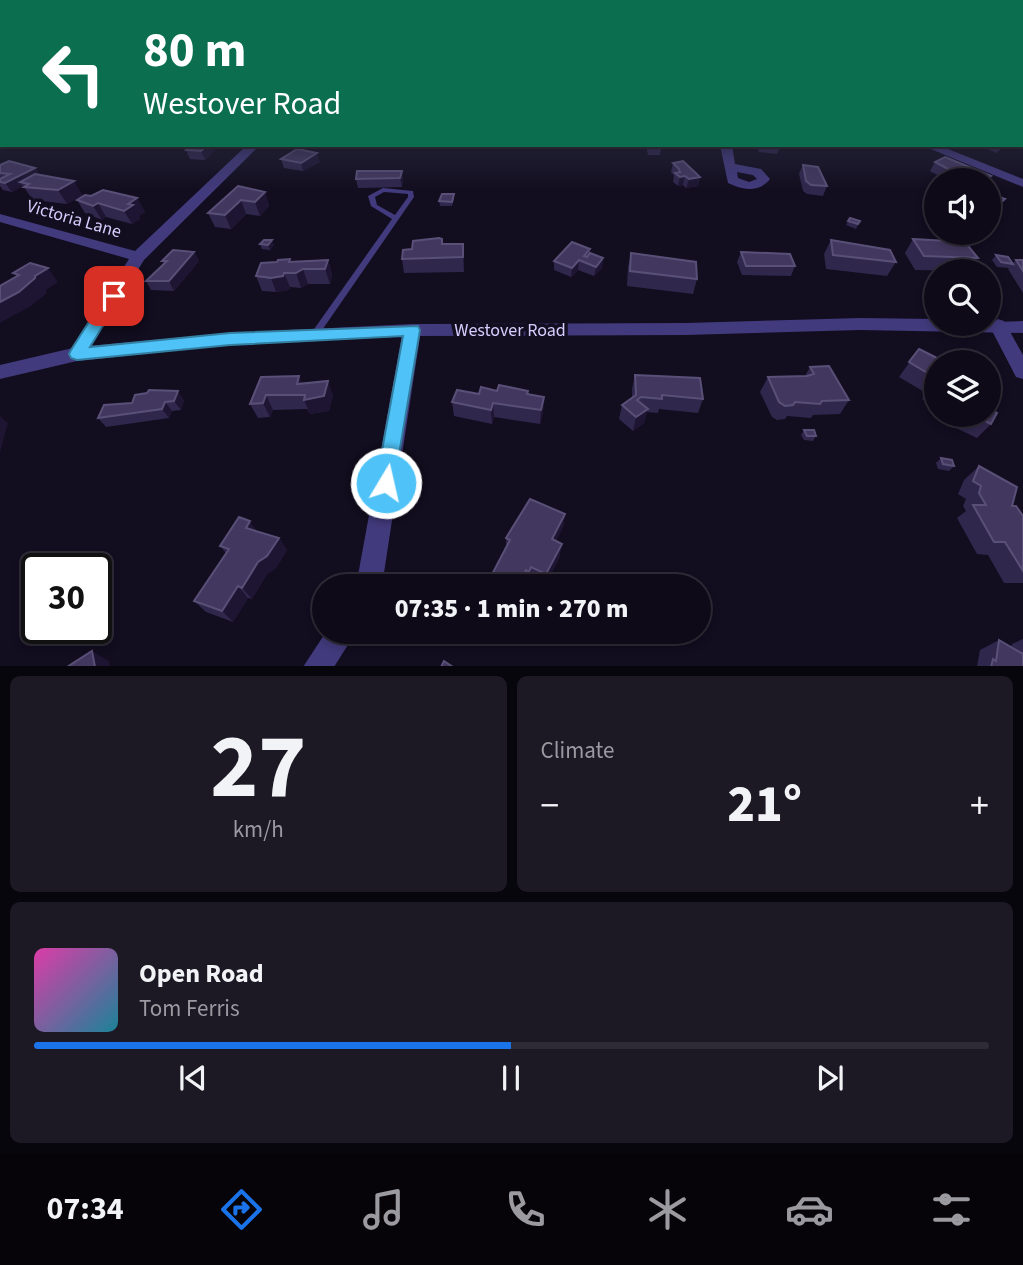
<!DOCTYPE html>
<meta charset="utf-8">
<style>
:root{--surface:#0e0a17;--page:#1c1824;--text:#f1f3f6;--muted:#9b9aa1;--line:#2e2b36;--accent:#1a73e8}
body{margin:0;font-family:"Source Sans 3",sans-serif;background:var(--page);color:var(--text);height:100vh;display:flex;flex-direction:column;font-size:26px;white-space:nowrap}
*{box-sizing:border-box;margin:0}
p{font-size:23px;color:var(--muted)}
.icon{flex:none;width:38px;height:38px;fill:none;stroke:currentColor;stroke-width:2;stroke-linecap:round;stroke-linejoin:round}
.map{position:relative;height:666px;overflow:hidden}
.details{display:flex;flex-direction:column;gap:10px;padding:10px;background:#08060d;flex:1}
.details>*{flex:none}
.hud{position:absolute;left:0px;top:0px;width:1024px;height:147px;box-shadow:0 4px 10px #0003,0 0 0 2px var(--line);background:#0b6e4f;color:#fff;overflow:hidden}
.fabs{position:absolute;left:924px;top:168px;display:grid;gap:14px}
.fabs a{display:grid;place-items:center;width:77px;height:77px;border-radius:50%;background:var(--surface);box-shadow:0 4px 10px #0003,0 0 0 2px var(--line);font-size:35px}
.speed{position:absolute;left:21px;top:553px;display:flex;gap:14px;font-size:35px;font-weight:700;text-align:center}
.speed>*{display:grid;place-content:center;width:91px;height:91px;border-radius:50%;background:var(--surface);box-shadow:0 4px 10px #0003,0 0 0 2px var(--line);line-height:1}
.speed .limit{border:4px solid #111;border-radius:10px;background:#fff;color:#111}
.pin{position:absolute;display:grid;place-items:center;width:60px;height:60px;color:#fff;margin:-30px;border-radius:14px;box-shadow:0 4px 10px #0006}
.me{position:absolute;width:77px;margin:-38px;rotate:9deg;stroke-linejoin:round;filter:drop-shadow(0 0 5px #0008)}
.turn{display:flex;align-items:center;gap:24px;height:147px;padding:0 28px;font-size:32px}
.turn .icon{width:91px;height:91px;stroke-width:2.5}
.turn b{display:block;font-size:49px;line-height:60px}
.big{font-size:52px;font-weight:800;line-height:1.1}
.details .card{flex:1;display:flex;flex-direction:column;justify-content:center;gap:10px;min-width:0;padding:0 24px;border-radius:10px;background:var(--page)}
.details .dial{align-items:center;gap:0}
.dial b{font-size:91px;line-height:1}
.song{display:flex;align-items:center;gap:21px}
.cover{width:84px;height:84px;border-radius:10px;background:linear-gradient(135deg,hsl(320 70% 55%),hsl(190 70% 35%))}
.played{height:7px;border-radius:4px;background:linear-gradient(90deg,var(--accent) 50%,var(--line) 50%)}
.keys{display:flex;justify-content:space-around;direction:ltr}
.heat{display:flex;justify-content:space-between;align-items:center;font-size:38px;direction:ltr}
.details .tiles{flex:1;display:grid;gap:10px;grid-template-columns:1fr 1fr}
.card:last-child{grid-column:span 2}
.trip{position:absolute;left:312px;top:574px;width:399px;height:70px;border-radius:35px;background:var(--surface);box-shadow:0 4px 10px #0003,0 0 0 2px var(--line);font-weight:800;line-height:70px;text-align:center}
.tabs{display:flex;height:112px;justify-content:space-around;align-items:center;background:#060409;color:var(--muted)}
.tabs .icon{width:49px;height:49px}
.tabs .active{color:var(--accent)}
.tabs b{font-size:32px;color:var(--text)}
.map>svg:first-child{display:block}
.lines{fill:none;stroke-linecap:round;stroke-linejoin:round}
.service{fill:#413a7c;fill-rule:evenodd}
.minor{fill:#413a7c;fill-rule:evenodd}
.tertiary{fill:#413a7c;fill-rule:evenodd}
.wall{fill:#30274c}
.shaded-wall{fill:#1d1532}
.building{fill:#42385f;stroke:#595078;stroke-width:2}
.route{fill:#4fc3f7;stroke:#337fa1;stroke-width:2}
.labels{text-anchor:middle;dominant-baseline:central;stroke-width:7;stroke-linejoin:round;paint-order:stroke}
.street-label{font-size:18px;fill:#d6cdfd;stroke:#120d1f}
</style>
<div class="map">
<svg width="1023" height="667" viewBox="0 0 1023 667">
<rect width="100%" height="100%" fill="#120d1f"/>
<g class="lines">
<g class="service">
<rect x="1022" y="104" width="1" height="4"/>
<path d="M383,188L413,191L414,197L318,336H312L311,334L312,332L392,219L371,206L368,196ZM384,192L408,194V197L395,215L377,205L375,197Z"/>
</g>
<g class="minor">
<polygon points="247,145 260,145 144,260 83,359 71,359 68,354 71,349 129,259 0,222 0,214 135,251"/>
<path d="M720,145H732L735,164L761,169L770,179C759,193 742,190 728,183ZM737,172L753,175L757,179L749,182L738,178Z"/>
<polygon points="921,145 938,145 1023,179 1023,187"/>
<polygon points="998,319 1004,321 1023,355 1023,379 1016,377 989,325"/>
<polygon points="412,324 421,330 382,586 356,586 403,330"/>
<polygon points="326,632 356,632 334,667 303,667"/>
</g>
<polygon class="tertiary" points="860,318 936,319 936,324 1023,321 1023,333 860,330 686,335 412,336 230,345 77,361 0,379 0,365 77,347 230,333 412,324 686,323"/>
</g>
<g class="wall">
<polygon points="186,145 219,146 205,160 190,159 186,150 188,149"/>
<polygon points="639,145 662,145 660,155 648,155 646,146"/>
<polygon points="757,145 781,145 777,154 759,152"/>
<polygon points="977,145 1004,145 997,153"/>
<polygon points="281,159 320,162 303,171 284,168"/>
<polygon points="935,162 991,176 988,180 947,180 930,171"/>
<polygon points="673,163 700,177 698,186 686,188 683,185 678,186 673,182 674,175 671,172"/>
<polygon points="0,165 35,168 39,175 74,181 82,195 67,204 33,200 23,186 12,192 3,190 0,186"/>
<polygon points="803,165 827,186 823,196 807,194 803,191 799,174"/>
<polygon points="402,171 403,180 402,187 358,188 356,179"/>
<polygon points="238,186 265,192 269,206 260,216 246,214 231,229 215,227 208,213"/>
<polygon points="454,194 454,199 452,206 440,206 439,201"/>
<polygon points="989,194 1001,204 996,209 989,206"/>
<polygon points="91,196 137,198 145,212 139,216 140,219 132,224 106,217 102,220 85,213 77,200"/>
<polygon points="850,218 860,221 856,229 846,225"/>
<polygon points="442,239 443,244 463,244 464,272 404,273 402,259 412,249"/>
<polygon points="913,239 978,258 968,271 915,270 905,253"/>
<polygon points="831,240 896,262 887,276 826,269 824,254"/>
<polygon points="260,244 274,245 270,250 262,249"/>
<polygon points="590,249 589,254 603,258 602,268 594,276 578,270 571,277 554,270 554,261"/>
<polygon points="194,252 199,261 174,291 151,290 146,281 164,264 162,261"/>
<polygon points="741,252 795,266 791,276 742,275 737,262"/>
<polygon points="631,253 697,279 693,294 627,286 628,267"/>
<polygon points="996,255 1013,263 1016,260 1023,260 1023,293 1008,269 1009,268 997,267 992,260"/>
<polygon points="290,259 291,262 328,260 332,274 330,284 308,284 301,288 290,287 289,290 276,292 262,291 256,276 277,262"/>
<polygon points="919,349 936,362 936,402 935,402 932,404 922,399 926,393 899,377"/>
<polygon points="810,367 849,400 840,414 813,415 811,418 787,416 785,419 777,420 772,417 760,392 768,377 805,376"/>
<polygon points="635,375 703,399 698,413 659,409 658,413 647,412 644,423 633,431 619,419 622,405 632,398 632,389"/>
<polygon points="261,377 303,383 333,395 329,411 310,414 307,409 273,410 270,417 258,418 250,404"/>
<polygon points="497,391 544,397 543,412 540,424 494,417 492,424 454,416 452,402 479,394"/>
<polygon points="184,400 181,410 172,411 169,418 106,427 98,418 132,403"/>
<polygon points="963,415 989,415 991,424 977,438 956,428"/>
<polygon points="804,430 816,436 813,441 804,440 801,435"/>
<polygon points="941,458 954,466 949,471 938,469 936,463"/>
<polygon points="979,466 1012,506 1023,516 1023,583 1004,583 988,555 977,554 957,518 966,511 963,506 966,499 958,494 964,480"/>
<polygon points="565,514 563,527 556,541 560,556 545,586 531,579 528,584 525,582 523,586 490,586 489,580 506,546 506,538"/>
<polygon points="257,531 279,538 287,550 276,568 267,574 252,599 248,598 233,622 206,612 194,601 226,553 220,546"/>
<polygon points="1023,639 1023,667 976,667 977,666 980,650 999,640 1011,647 1012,644"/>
</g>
<g class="shaded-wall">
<polygon points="207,145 219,146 205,160 201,151"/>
<polygon points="317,153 320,162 303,171 301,163"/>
<polygon points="35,168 41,177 20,182 23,186 12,192 5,183"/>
<polygon points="402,171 403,180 402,187 400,178"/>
<polygon points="972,175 969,180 960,180 963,177"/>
<polygon points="685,176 683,185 678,186 680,177"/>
<polygon points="700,177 698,186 686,188 689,179"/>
<polygon points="74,181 82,195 67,204 58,190"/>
<polygon points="265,192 269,206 260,216 255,202"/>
<polygon points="137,198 145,212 139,216 140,219 132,224 124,211 128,204"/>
<polygon points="241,200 246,214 231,229 225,215"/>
<polygon points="98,203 106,217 102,220 93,206"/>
<polygon points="272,240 274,245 270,250 268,245"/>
<polygon points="194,252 199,261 174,291 169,281"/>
<polygon points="603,258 602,268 594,276 596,267"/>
<polygon points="328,260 332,274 330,284 325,269"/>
<polygon points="579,260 578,270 571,277 572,268"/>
<polygon points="48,268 58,282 46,290 47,293 31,306 0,323 0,302 35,276"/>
<polygon points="303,269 308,284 301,288 296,273"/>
<polygon points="284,273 290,287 289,290 276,292 271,278"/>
<polygon points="299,376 305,390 297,384"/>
<polygon points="328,381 333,395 329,411 310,414 304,400"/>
<polygon points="178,391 184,400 181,410 174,401"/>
<polygon points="266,395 273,410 270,417 263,403"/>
<polygon points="544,397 543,412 540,424 541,410"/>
<polygon points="165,402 172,411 169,418 162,409"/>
<polygon points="493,403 494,417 492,424 491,410"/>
<polygon points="648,409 644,423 633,431 636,417"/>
<polygon points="0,416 8,423 0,453"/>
<polygon points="565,514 563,527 551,552 552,539"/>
<polygon points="250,521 259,534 246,528"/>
<polygon points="279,538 287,550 276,568 267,574 252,599 242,588 258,562"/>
<polygon points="562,544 560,556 545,586 546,574"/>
<polygon points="531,567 531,579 528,584 529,572"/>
<polygon points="526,570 525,582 523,586 518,586"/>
<polygon points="238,586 248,598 233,622 222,611"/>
<polygon points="92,651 109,661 110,667 95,667"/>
</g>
<g class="building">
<polygon points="187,145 207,145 201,151 186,150 191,145"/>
<polygon points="297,149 317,153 301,163 281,159"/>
<polygon points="945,157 991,176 985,180 972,175 963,177 935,162"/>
<polygon points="9,161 35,168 5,183 0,182 0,179 10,174 0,173 0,165"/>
<polygon points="683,161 700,177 689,179 685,176 680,177 675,173 680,172 679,169 673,163"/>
<polygon points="803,165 818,167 827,186 811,185 806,181"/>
<polygon points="357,171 402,171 400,178 356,179"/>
<polygon points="35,174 74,181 58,190 24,187 29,184 20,182"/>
<polygon points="238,186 265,192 255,202 241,200 225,215 208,213"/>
<polygon points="103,190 137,198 128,204 133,205 124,211 98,203 93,206 77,200 85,195 91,196"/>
<polygon points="442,194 454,194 452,202 439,201"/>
<polygon points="989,194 990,194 1005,199 999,204 989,200"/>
<polygon points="850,218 860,221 858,224 848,221"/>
<polygon points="439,238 442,239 442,244 463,244 463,257 402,259 403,250 412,249 413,241"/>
<polygon points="913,239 965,242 978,258 924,256"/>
<polygon points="264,240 272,240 268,245 260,244"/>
<polygon points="831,240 890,250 896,262 833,255"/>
<polygon points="572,242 590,249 584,256 587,257 590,253 603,258 596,267 579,260 572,268 554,261"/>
<polygon points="173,250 194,252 169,281 146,281 167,261 162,261"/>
<polygon points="741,252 790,254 795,266 746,266"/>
<polygon points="631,253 696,262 697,279 630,271"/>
<polygon points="996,255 1008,257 1013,264 1001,262"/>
<polygon points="290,259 289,262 328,260 325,269 303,269 296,273 284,273 283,276 271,278 256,276 261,263 277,262 278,260"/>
<polygon points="1016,260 1023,260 1023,271"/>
<polygon points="30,263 48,268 35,276 35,278 19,292 0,302 0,286 19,275 13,273"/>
<polygon points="919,349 945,362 936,362 936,378 909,362"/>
<polygon points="829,366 849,400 822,401 820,404 795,402 793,405 785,406 779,402 768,377 807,376 814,374 810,367"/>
<polygon points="635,375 700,378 703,399 662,395 662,399 641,397 637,400 648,409 636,417 622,405 636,395"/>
<polygon points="299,376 297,384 328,381 324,396 304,400 305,395 266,395 263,403 250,404 261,377"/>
<polygon points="499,385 528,391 527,394 544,397 541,410 493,403 491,410 452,402 457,390 479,394 481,387 497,391"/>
<polygon points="989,385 997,389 989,406"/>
<polygon points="149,390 178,391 174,401 165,402 162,409 98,418 104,405 132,403 135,395 147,393"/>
<polygon points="989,409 997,413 991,424 973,415 989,415"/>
<polygon points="804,430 814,430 816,436 807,436"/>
<polygon points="941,458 952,460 954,466 943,464"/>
<polygon points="979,466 1017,487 1012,506 1016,506 1023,516 1023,571 1005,542 994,542 973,505 986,505 979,493 981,486 973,481"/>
<polygon points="530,499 565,514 552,539 562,544 546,574 531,567 529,572 526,570 518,586 502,586 489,580 510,540 506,538"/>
<polygon points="239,517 250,521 246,528 279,538 267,556 258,562 242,588 238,586 222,611 194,601 229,549 220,546"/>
<polygon points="999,640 1023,654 1023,667 991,667 993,659 996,661"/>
<polygon points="92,651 95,667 67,667"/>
<polygon points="444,661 453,667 441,667"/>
</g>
<linearGradient id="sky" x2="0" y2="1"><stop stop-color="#0a0711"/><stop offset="0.51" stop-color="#33354d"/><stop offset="1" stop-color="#33354d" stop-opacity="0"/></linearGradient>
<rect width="1023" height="190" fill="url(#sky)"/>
<polygon class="route" points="114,291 121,296 90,347 230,333 418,326 420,330 393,490 386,492 379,490 376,483 403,336 230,345 77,360 71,358 69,354 71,350 108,292"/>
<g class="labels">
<g class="street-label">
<text transform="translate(74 219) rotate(16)">Victoria Lane</text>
<text x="510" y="330">Westover Road</text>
</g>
</g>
</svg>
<div class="fabs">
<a><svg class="icon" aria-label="sound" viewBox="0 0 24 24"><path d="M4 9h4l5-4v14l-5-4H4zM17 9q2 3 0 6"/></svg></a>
<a><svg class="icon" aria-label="search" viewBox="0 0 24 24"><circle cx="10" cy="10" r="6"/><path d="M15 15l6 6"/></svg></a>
<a><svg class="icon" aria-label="layers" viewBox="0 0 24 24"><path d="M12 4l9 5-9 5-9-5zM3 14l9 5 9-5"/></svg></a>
</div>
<div class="speed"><div class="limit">30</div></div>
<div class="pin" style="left:114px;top:296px;background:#d93025"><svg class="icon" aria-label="arrive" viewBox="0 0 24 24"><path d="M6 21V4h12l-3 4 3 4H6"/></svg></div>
<svg class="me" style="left:386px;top:483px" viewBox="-20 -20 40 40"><circle r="17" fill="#4fc3f7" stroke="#fff" stroke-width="3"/><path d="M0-11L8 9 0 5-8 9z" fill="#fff"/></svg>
<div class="trip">07:35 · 1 min · 270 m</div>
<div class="hud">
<div class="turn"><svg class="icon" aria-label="left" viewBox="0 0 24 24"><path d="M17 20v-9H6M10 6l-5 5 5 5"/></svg><div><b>80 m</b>Westover Road</div></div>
</div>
</div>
<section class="details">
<div class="tiles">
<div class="card dial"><b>27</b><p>km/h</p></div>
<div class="card"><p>Climate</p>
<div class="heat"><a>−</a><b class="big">21°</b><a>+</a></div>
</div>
<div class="card">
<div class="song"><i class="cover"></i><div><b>Open Road</b><p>Tom Ferris</p></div></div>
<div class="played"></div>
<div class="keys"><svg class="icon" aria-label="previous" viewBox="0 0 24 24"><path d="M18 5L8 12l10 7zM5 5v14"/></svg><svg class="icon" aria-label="pause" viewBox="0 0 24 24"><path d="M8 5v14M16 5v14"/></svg><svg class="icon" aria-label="next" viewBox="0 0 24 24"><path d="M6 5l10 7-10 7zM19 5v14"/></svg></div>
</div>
</div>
</section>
<nav class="tabs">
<b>07:34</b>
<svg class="icon active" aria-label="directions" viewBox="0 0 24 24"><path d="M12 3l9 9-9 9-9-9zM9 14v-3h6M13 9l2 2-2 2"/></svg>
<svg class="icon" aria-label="music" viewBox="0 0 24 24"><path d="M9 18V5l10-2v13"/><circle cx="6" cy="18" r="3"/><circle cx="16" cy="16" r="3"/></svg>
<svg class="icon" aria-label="phone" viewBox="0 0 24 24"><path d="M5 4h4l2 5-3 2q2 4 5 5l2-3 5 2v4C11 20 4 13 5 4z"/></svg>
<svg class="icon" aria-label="climate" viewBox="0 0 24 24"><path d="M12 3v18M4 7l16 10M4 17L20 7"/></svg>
<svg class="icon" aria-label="car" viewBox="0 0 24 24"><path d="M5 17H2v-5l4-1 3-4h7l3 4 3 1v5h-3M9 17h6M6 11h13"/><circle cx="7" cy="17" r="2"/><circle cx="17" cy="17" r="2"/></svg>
<svg class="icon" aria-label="filters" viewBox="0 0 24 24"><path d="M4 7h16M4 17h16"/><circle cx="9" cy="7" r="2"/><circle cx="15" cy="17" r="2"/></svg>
</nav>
